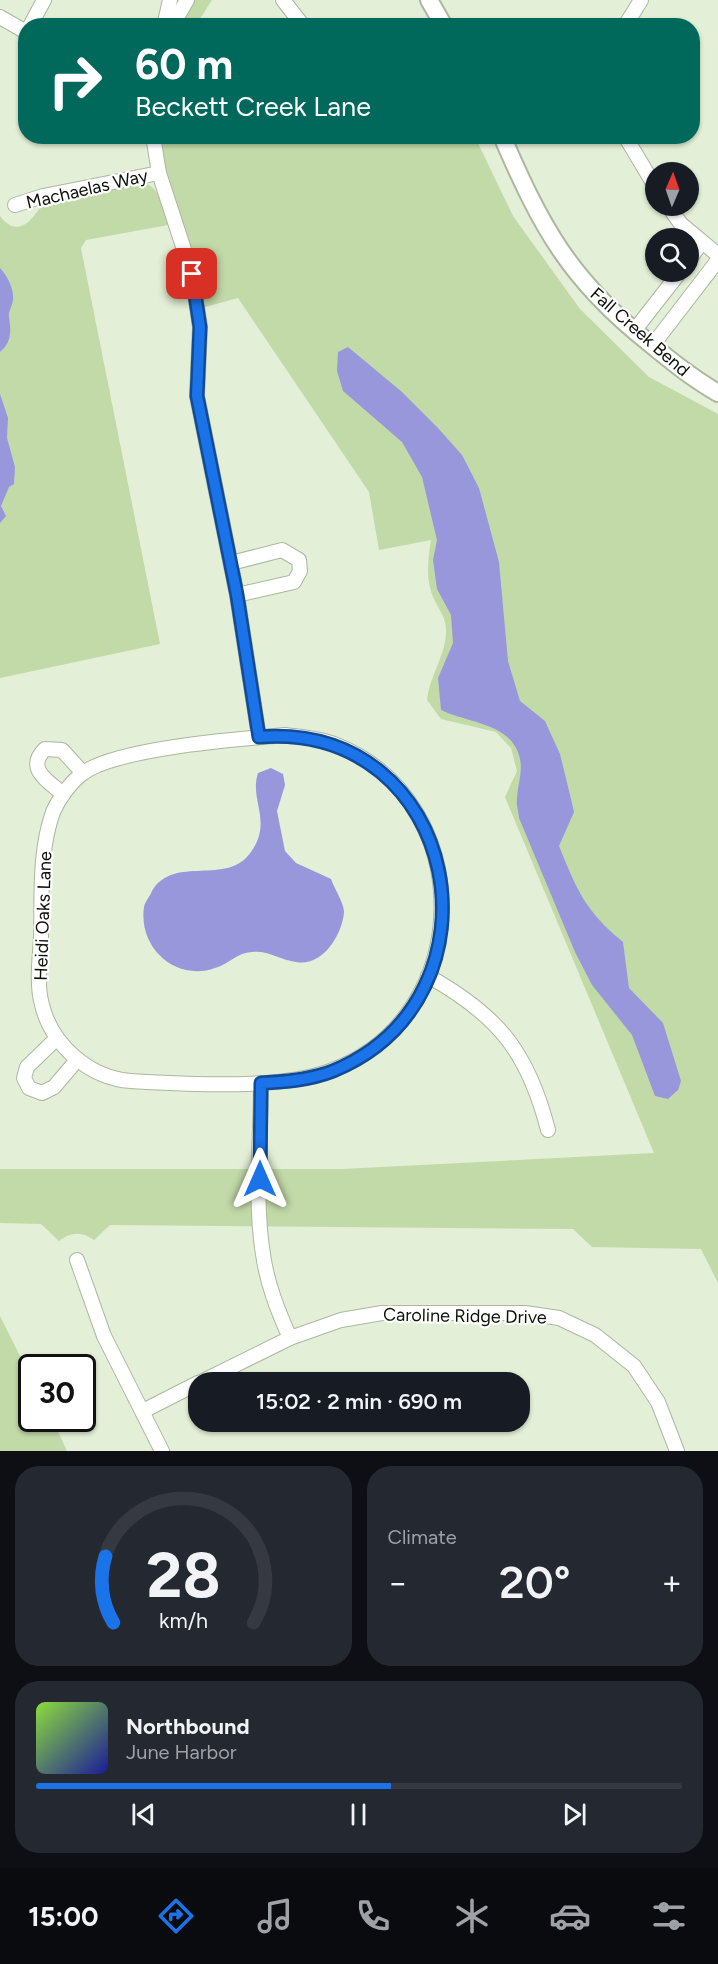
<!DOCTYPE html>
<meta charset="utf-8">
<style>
:root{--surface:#171b24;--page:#242831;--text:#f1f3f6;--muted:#9ea1a6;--line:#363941;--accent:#1a73e8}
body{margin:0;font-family:Figtree,sans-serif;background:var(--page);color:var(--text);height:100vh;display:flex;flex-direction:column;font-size:22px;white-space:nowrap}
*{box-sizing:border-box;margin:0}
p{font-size:20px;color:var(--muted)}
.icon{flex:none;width:33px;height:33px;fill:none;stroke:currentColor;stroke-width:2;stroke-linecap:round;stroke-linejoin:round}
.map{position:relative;height:1451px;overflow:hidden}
.details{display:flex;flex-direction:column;gap:15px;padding:15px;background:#0d0f14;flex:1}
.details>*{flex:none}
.hud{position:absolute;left:18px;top:18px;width:682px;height:126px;border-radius:24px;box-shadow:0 2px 4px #0004;background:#00695c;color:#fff;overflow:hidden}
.needle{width:39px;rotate:2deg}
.buttons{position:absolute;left:645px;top:162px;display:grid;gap:12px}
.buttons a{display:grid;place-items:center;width:54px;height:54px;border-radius:50%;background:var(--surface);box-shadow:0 2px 4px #0004;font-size:30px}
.speed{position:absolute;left:18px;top:1354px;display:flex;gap:12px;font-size:30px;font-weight:700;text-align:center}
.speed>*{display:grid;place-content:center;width:78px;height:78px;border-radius:50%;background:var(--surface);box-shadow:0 2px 4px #0004;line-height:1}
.speed .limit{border:3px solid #111;border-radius:9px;background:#fff;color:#111}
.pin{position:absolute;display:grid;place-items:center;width:51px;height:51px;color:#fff;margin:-26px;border-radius:12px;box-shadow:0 3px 9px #0006}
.me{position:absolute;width:66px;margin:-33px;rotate:0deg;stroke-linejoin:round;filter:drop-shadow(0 0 4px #0008)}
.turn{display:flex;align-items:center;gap:21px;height:126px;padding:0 18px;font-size:27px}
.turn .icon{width:78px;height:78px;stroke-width:2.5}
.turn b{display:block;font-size:42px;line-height:51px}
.big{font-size:45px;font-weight:600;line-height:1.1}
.details .widget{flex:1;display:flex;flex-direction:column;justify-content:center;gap:9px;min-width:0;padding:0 21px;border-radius:24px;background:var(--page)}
.details .dial{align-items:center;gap:0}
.dial svg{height:156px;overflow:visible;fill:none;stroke:var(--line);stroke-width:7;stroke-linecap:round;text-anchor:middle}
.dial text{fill:var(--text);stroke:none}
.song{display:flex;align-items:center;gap:18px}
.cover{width:72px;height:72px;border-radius:9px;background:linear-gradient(135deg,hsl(90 70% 55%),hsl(240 70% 35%))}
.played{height:6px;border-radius:3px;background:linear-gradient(90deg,var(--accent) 55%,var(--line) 55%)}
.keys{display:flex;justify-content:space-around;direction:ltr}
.heat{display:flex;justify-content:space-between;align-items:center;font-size:33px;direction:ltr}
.details .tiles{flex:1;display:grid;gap:15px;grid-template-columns:1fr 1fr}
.widget:last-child{grid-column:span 2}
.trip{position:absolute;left:188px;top:1372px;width:342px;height:60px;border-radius:24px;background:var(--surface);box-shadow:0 2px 4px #0004;font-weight:600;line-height:60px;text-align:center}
.tabs{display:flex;height:96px;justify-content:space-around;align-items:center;background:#090b0e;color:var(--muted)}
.tabs .icon{width:42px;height:42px}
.tabs .active{color:var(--accent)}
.tabs b{font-size:27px;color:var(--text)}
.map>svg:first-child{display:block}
.green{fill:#c2d9a8}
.water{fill:#9997db}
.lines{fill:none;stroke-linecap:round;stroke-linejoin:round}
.minor-casing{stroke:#acb79f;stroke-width:16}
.tertiary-casing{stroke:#acb79f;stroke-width:20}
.minor{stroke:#fff;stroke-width:14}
.tertiary{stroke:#fff;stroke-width:16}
.route-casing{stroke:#114b97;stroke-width:15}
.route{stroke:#1a73e8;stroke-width:10}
.labels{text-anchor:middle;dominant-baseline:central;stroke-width:4.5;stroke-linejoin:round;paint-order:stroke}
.street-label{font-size:18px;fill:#0e120a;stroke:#fff}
</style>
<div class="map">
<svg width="718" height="1451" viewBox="0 0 718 1451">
<rect width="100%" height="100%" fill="#e3efd6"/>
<g class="green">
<polygon points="194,0 212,0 196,25 181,26"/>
<path d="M160,137H475L513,216L580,309L649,377L718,414V1283L701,1249L592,1247L573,1229L110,1225L94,1240C82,1231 70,1232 59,1241L41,1224L0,1223V1169H342L654,1153L505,797L517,771L511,748L496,732L441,719L427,700C430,675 447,653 446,629C446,618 438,608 434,599C425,579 428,560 431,540L379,550L369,492L238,298L205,307C196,248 167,195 160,137Z"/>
<path d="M142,183C160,184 163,210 168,225L86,240L81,248L160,644L0,678V216C18,240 33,219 43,203Z"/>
<polygon points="0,1316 31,1378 32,1419 52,1419 67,1451 0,1451"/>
</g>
<g class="water">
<path d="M0,268C7,275 14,289 13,299C13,305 8,311 9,317C11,331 12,342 0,352Z"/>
<path d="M348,347L402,392L438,428L462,455L479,488L499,562L508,661L520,701L545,721L560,754L571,799L574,812L559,846C577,890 585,911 623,942L629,988L663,1023L681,1081L678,1090L668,1099L655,1096L632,1035L592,985L575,952L519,818C519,813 516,806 517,800C517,786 523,773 520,759C513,723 467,723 441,710L438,678L453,643L451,615L437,589L433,560L437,540L422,477L402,442L343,391L337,371L338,352Z"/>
<polygon points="0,394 8,418 7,438 15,467 14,484 9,487 1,506 6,516 0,523"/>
<path d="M271,768L283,774L285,785L277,811L285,851L296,863L331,879C334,888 344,903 344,912C342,936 322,967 296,962C281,960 267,950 252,952C236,953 229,964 215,968C176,982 138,948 144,907C145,902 150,896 152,891C174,854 227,887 251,852C273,821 249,800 258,773Z"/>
</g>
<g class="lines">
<g class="minor-casing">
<g id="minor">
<polyline points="283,0 301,23"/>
<polyline points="0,17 26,32"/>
<polyline points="30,26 44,0"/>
<polyline points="164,26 170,0"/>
<polyline points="172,26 187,0"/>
<polyline points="625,26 641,0"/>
<polyline points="153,136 159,173 192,274 200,327 197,396 237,595 259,737"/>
<polyline points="625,136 656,188"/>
<polyline points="15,205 43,196 159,173"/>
<polyline points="668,206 681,224 718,255"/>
<polyline points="688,260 702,243"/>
<polyline points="634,331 680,272"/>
<polyline points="652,346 718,260"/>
<polyline points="231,563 282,550 299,560 300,571 294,582 237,595"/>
<path d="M285,735C302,737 319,738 334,744C480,800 476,1019 330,1071C278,1090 187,1084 131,1081C89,1078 52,1045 42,1005C36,983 40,958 41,936C42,895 39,851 53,812C59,798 71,782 83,773C118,748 239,739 285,735Z"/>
<path d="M63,794C48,781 25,769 45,749L62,750L83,773"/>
<path d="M428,976C498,1015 528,1052 548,1130"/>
<polyline points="57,1038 27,1067 24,1078 29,1088 42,1093 54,1087 77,1060"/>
<path d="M261,1083C261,1139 254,1199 263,1254C267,1284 278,1311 290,1338"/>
<polyline points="77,1260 104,1336 162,1451"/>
<polyline points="199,1383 290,1338 341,1320 382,1313 525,1313 559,1318 595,1335 634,1366 658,1402 677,1451"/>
<polyline points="143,1411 198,1383"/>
</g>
</g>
<g class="tertiary-casing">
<g id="tertiary">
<polyline points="429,0 444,26"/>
<path d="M502,136C541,227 570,280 648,342C671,361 692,378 718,393"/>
</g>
</g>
<use href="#minor" class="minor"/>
<use href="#tertiary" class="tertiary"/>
</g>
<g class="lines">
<g class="route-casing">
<path id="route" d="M192,274L200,327L197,396L237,595L259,737C460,721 512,997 333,1071C310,1080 285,1082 261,1083L260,1179"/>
</g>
<use href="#route" class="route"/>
</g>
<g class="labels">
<g class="street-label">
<text transform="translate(87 189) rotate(-13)">Machaelas Way</text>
<text transform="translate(640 332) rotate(41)">Fall Creek Bend</text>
<text transform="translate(43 916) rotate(-88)">Heidi Oaks Lane</text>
<text transform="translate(465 1316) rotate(1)">Caroline Ridge Drive</text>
</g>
</g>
</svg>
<div class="buttons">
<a><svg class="needle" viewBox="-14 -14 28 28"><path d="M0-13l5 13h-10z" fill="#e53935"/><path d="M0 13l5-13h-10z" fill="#9ea1a6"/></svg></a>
<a><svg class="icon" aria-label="search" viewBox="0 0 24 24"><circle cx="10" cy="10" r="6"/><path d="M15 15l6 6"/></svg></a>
</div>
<div class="speed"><div class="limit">30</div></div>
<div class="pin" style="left:192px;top:274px;background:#d93025"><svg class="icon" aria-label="arrive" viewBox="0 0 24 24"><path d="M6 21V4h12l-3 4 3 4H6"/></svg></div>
<svg class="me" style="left:260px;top:1179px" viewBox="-20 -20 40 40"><path d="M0-17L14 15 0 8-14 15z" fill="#1a73e8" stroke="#fff" stroke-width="4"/></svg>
<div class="trip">15:02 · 2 min · 690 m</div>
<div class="hud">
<div class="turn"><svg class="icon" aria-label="right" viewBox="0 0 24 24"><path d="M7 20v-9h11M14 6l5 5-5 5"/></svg><div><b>60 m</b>Beckett Creek Lane</div></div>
</div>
</div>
<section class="details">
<div class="tiles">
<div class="widget dial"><svg viewBox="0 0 100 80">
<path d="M14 69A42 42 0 1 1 86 69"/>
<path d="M14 69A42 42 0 0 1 10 35" stroke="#1a73e8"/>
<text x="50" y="56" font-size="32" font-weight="700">28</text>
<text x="50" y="72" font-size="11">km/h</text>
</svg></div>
<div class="widget"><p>Climate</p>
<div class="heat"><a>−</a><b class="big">20°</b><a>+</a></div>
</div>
<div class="widget">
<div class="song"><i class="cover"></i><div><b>Northbound</b><p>June Harbor</p></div></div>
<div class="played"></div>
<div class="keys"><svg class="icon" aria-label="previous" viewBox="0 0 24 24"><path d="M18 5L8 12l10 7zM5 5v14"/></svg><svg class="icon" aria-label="pause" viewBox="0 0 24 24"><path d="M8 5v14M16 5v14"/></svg><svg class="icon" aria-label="next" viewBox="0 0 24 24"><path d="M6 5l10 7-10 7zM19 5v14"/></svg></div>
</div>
</div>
</section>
<nav class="tabs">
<b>15:00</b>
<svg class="icon active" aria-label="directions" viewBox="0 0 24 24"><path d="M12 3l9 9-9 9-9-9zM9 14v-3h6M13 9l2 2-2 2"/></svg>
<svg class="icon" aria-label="music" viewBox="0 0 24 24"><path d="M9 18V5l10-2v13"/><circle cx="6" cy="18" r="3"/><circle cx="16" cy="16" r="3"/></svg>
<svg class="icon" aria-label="phone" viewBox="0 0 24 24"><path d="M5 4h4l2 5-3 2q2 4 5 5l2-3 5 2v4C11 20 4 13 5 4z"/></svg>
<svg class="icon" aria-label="climate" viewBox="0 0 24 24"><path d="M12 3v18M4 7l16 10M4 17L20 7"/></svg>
<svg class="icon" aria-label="car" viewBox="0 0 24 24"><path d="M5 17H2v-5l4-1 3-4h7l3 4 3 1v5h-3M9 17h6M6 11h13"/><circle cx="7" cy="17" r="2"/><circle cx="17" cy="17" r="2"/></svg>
<svg class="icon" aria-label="filters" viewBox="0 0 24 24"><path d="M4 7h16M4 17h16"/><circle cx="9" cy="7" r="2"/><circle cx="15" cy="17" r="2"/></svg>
</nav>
